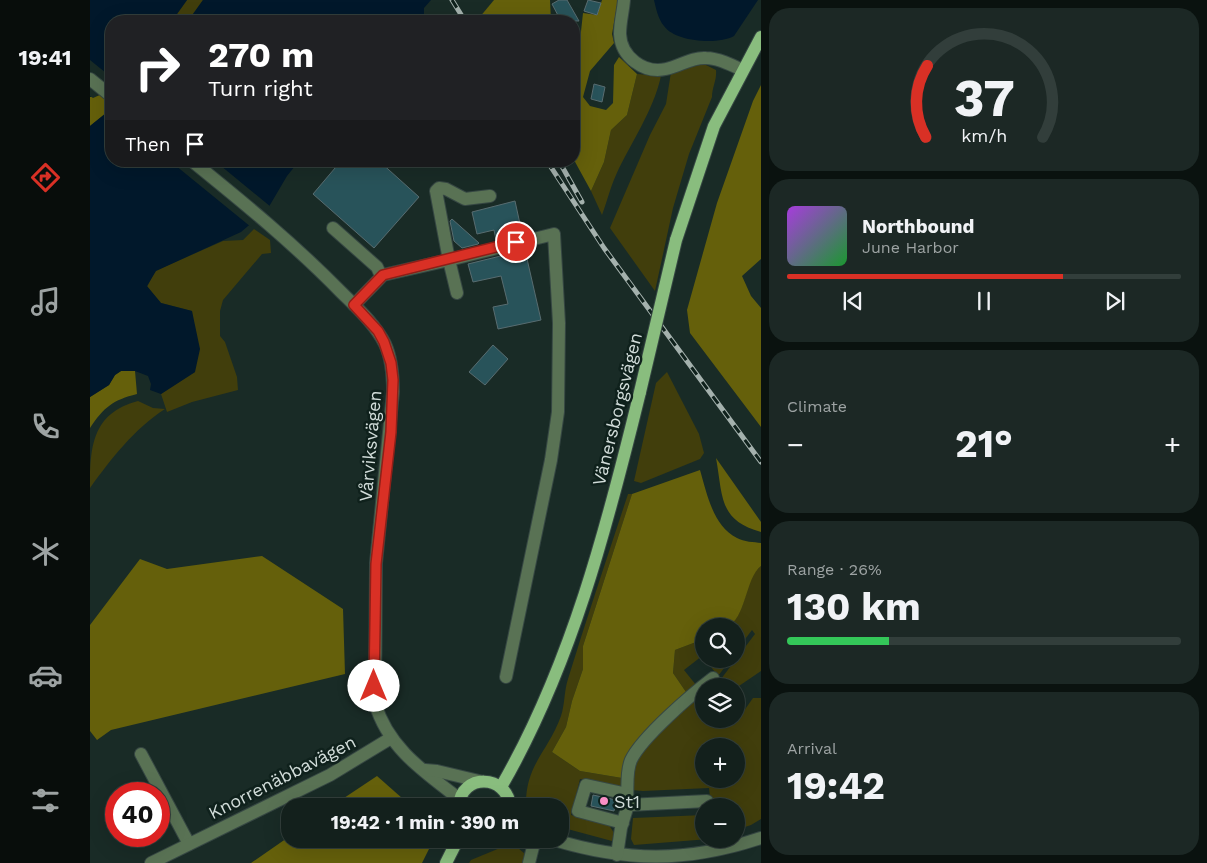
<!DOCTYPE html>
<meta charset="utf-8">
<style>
:root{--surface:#13201c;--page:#1c2825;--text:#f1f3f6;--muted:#9da3a3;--line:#323e3b;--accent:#d93025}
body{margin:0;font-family:"Work Sans",sans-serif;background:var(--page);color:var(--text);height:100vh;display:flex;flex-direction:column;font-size:19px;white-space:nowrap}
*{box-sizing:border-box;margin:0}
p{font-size:16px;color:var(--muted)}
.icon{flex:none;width:28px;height:28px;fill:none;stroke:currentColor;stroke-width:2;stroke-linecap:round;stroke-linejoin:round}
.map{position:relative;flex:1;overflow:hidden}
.panel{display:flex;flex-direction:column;gap:8px;padding:8px;background:#0a120f;width:446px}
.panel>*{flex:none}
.banner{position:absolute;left:15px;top:15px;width:475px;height:152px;border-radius:20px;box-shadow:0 5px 20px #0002,0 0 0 1px var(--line);background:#202124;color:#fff;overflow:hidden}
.controls{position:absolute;left:605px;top:618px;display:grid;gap:10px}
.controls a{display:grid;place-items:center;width:50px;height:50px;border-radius:50%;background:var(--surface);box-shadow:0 5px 20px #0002,0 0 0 1px var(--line);font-size:25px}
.speed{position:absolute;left:15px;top:782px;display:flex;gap:10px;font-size:25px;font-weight:700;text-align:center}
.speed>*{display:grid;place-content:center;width:65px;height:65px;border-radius:50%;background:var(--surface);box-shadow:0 5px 20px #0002,0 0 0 1px var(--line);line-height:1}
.speed .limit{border:8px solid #d22;background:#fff;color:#111}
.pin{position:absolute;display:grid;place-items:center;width:42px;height:42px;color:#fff;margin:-21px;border:2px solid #fff;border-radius:50%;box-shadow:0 1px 5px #0007}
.me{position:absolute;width:55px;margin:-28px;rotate:0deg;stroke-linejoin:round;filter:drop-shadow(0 0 4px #0008)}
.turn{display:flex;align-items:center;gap:18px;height:105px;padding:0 20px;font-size:22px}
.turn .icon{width:65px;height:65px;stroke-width:2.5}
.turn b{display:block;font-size:35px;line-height:42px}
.then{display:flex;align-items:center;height:48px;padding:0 20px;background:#0003;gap:10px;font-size:19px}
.big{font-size:38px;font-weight:700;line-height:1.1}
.panel .tile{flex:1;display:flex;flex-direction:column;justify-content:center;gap:8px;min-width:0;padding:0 18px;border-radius:20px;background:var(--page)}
.panel .dial{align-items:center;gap:0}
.dial svg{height:130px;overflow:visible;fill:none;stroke:var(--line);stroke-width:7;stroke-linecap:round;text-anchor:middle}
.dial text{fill:var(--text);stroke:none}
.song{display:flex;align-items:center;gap:15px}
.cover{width:60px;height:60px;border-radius:8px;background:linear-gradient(135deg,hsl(280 70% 55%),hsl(130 70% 35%))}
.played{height:5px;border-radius:2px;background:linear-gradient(90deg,var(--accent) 70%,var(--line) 70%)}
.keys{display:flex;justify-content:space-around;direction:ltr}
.heat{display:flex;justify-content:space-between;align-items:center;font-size:28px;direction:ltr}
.charge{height:8px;border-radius:4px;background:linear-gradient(90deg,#34c759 26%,var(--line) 0)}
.trip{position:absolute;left:191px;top:798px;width:288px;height:50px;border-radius:20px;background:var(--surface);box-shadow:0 5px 20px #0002,0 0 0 1px var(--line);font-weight:700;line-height:50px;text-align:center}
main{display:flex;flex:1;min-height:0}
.dock{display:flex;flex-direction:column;width:90px;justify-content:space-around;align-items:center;background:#080d0b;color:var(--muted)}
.dock .icon{width:35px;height:35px}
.dock .current{color:var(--accent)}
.dock b{font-size:22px;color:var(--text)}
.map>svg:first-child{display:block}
.green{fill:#413e0c;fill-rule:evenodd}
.forest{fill:#65600b}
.water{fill:#01182b}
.pier{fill:#192b26}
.building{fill:#28535a;stroke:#586c70}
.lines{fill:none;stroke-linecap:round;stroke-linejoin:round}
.minor-casing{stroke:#364743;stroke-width:14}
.major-casing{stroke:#364743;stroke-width:14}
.minor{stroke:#597254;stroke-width:12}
.major{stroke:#89bd7e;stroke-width:12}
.rail-casing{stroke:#a4b1ad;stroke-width:5}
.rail{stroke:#0f211c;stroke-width:3;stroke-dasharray:9;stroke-linecap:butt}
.major-bridge-casing{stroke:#364743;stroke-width:14;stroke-linecap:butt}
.major-bridge{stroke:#89bd7e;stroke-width:12}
.route-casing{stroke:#8d1f18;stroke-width:12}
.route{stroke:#d93025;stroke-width:9}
.poi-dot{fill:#fa8fc7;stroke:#0f211c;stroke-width:2}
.labels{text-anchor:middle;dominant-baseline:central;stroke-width:5;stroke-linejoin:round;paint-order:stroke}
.street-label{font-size:18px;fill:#d1dcd9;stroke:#0f211c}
.poi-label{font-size:18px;fill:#d1dcd9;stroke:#0f211c;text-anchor:start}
</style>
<main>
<nav class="dock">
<b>19:41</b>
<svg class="icon current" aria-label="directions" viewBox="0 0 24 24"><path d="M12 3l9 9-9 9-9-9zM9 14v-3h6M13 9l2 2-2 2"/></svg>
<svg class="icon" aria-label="music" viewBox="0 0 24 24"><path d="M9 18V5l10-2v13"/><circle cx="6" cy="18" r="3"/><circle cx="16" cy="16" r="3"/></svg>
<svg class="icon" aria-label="phone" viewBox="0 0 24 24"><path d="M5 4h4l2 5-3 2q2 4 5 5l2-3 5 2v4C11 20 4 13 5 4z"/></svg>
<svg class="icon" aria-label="climate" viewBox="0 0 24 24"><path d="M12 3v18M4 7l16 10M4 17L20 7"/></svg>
<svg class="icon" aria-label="car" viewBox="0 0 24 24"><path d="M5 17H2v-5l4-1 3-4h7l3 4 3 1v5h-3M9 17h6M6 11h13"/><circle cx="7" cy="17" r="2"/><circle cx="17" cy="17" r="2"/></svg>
<svg class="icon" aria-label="filters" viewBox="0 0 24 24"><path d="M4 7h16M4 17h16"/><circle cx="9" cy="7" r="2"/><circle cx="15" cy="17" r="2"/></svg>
</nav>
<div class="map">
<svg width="671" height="863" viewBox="0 0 671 863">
<rect width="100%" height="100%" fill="#192b26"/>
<g class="green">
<polygon points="97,0 113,0 98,21 82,21"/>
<path d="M614,64L626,70C627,80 622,87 622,97L599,154L583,208L565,291L520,228L560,135L576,104L581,72Z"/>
<path d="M547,74L571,76C563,112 541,142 526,175C520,188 517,202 512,215L501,191L514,162L521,130L537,115Z"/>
<polygon points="164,229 180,240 181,253 172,254 133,300 130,311 130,336 135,342 147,377 148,390 102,402 77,412 71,394 105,372 102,311 71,303 57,287 65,271 133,241 153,240"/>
<polygon points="577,372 609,434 614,453 610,459 551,483 544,481 566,383"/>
<path d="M48,401L63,408L75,409C44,429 21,459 0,488C0,447 2,413 48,401Z"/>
<path d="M538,494H542L493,646V669L482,701L476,727L462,752L490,771L532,778L533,787L490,779L481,815L519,825L524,833L522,841L470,827V806H436C435,765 458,752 471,716C475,704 474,691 478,679C497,617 518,555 538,494Z"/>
<path d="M671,566V671L646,688L637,686L631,679L665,634L662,630L646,651V626H637C659,614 652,580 671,566Z"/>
<polygon points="614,639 614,658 612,656 594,670 606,685 596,692 583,673 585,650"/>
<polygon points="615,659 641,659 628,676"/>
<path d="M613,693L614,719H635L644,725L663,698H671V819L661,825L646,830V806H621L619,788L553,791L542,790L544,763L554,749L605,698ZM614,746H646V779H614Z"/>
<polygon points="614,815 614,839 619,839 544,845 541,839 543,818"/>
<polygon points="410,848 428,848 435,854 433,863 379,863 381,860"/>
</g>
<g class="forest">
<polygon points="404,0 460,0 461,21 391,21 389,18"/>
<polygon points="512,0 528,0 522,34 524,43 500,71 493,97 500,106 516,110 523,103 524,65 529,57 547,74 537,115 521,130 514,162 501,191 484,160 484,58 488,59 493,13 507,15"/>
<polygon points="671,85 671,259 652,276 661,296 671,308 671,427 600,333 597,310 627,203 663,101"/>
<polygon points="21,87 21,109 0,126 0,97"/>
<path d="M31,371H45L47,394C23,400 14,407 0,428V397L19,385L25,375Z"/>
<path d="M626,458L671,522V532C628,520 633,496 626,458Z"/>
<path d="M610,470C617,494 623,526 647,538C654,542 664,542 671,543V566C655,578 656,620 637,626C631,628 621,626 614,626V639L585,650L583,673L596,692L532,778L490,771L462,752L476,727L482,701L493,669V646L542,494Z"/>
<polygon points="172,556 253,609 255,674 21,730 7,740 0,731 0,625 50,559 77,569"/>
<polygon points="287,776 321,806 242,806"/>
<polygon points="200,836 200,839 344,839 332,863 161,863"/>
</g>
<g class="water">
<polygon points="0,0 97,0 82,21 21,21 21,87 0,97"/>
<polygon points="113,0 341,0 334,8 334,21 98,21"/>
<path d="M564,0H668L644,36C628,45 585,42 574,26C568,19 566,8 564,0Z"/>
<polygon points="21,109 21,161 209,161 197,176 177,210 151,232 66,271 57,286 71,303 102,311 110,349 105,372 71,394 60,390 61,384 58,376 45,371 31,371 25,375 19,385 0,397 0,126"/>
</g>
<g class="pier">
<polygon points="0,60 21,77 21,90 3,98 0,96"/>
<polygon points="80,161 125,161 181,207 161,227"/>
</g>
<g class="building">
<polygon points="469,0 477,0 489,21 471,21 462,4"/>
<polygon points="498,0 511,3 507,15 494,11"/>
<polygon points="504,84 515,87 512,102 501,99"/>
<polygon points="251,161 289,161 329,197 284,248 223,194"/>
<polygon points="425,201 430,224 422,226 424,235 406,240 404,230 387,234 382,212"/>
<polygon points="362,219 389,243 388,244 372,248 364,241 360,221"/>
<polygon points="435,250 451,320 408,329 403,307 418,304 411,276 383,282 378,264"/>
<polygon points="403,345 418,359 395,385 379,372"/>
<polygon points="503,795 526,800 524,811 501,806"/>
</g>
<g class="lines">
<g class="minor-casing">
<g id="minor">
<path d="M534,0C533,12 530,22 530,34C531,57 554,74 576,69C590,66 602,57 616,58C628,58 642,65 652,70"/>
<polyline points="0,79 21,96"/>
<path d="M102,161C154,203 204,244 251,292C267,308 285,324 295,344C302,359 303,376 303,392L286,563L285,703C297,745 330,769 363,794L369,802"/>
<polyline points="243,228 287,267 291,276"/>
<polyline points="367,293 359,260 464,234 469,323 468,412 461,460 416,677"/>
<polyline points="264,305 293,275 359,260 346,191 349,188 356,189 375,199 400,196"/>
<polyline points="51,754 99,844"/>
<polyline points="335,770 347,771 389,781"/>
<path d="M537,798C538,786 536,771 541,760C552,737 602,694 623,678"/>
<polyline points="538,805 617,801"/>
<path d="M461,839C536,862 596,863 671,838"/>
<polyline points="527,855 531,828 538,805 537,798 533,793 496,785 488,811 533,823"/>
<polyline points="61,863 240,775 301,738"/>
<polyline points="439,863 445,839"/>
</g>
</g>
<g class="major-casing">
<g id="major">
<polyline points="586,240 624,126 671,37"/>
<path d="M411,787C481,666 517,527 550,392"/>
<path d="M369,806C371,773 417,774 420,806"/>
<polyline points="356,863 368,839"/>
</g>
</g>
<use href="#minor" class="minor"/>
<use href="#major" class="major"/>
<g class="rail-casing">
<g id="rail">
<polyline points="362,0 375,21"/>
<polyline points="457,161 514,248 671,462"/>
<polyline points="469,161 492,202"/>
</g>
</g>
<use href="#rail" class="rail"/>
<g class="major-bridge-casing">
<polyline id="major-bridge" points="550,392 586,240"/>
</g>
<use href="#major-bridge" class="major-bridge"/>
</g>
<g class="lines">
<g class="route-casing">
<polyline id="route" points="284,686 286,564 301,432 303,380 301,363 294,342 288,331 264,305 293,275 426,242"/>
</g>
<use href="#route" class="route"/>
</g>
<circle class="poi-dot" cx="514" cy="801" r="5"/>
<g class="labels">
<g class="street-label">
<text transform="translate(527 409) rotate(-76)">Vänersborgsvägen</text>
<text transform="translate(280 446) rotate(-85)">Vårviksvägen</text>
<text transform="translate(192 777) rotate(-27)">Knorrenäbbavägen</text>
</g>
<g class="poi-label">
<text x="524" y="801">St1</text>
</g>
</g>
</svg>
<div class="controls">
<a><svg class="icon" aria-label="search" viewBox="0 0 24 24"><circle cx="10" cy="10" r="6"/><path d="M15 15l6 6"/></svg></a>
<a><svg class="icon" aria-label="layers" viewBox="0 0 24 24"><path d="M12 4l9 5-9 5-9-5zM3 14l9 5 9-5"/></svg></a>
<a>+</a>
<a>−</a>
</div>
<div class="speed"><div class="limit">40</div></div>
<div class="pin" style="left:426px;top:242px;background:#d93025"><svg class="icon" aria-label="arrive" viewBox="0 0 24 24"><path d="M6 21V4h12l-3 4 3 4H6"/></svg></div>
<svg class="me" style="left:284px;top:686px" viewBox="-20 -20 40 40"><circle r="19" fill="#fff"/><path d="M0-13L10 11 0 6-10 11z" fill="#d93025"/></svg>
<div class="trip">19:42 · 1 min · 390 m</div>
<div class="banner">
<div class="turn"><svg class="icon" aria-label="right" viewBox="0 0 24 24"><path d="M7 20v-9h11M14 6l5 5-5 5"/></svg><div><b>270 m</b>Turn right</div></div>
<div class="then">Then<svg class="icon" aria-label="arrive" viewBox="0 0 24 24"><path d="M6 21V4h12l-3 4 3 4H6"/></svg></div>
</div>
</div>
<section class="panel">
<div class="tile dial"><svg viewBox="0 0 100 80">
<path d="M14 69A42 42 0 1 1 86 69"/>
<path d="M14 69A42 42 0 0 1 15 25" stroke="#d93025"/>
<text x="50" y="56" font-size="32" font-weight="700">37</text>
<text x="50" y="72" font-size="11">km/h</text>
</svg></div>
<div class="tile">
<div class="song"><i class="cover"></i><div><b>Northbound</b><p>June Harbor</p></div></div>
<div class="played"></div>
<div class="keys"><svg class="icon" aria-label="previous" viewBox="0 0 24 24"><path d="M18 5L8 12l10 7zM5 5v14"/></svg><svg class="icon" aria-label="pause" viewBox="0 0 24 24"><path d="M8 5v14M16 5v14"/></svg><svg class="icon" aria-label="next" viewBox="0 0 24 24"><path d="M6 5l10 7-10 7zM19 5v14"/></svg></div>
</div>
<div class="tile"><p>Climate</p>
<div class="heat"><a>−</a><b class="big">21°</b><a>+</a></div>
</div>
<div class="tile"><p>Range · 26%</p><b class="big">130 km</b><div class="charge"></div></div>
<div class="tile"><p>Arrival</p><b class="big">19:42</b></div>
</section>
</main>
